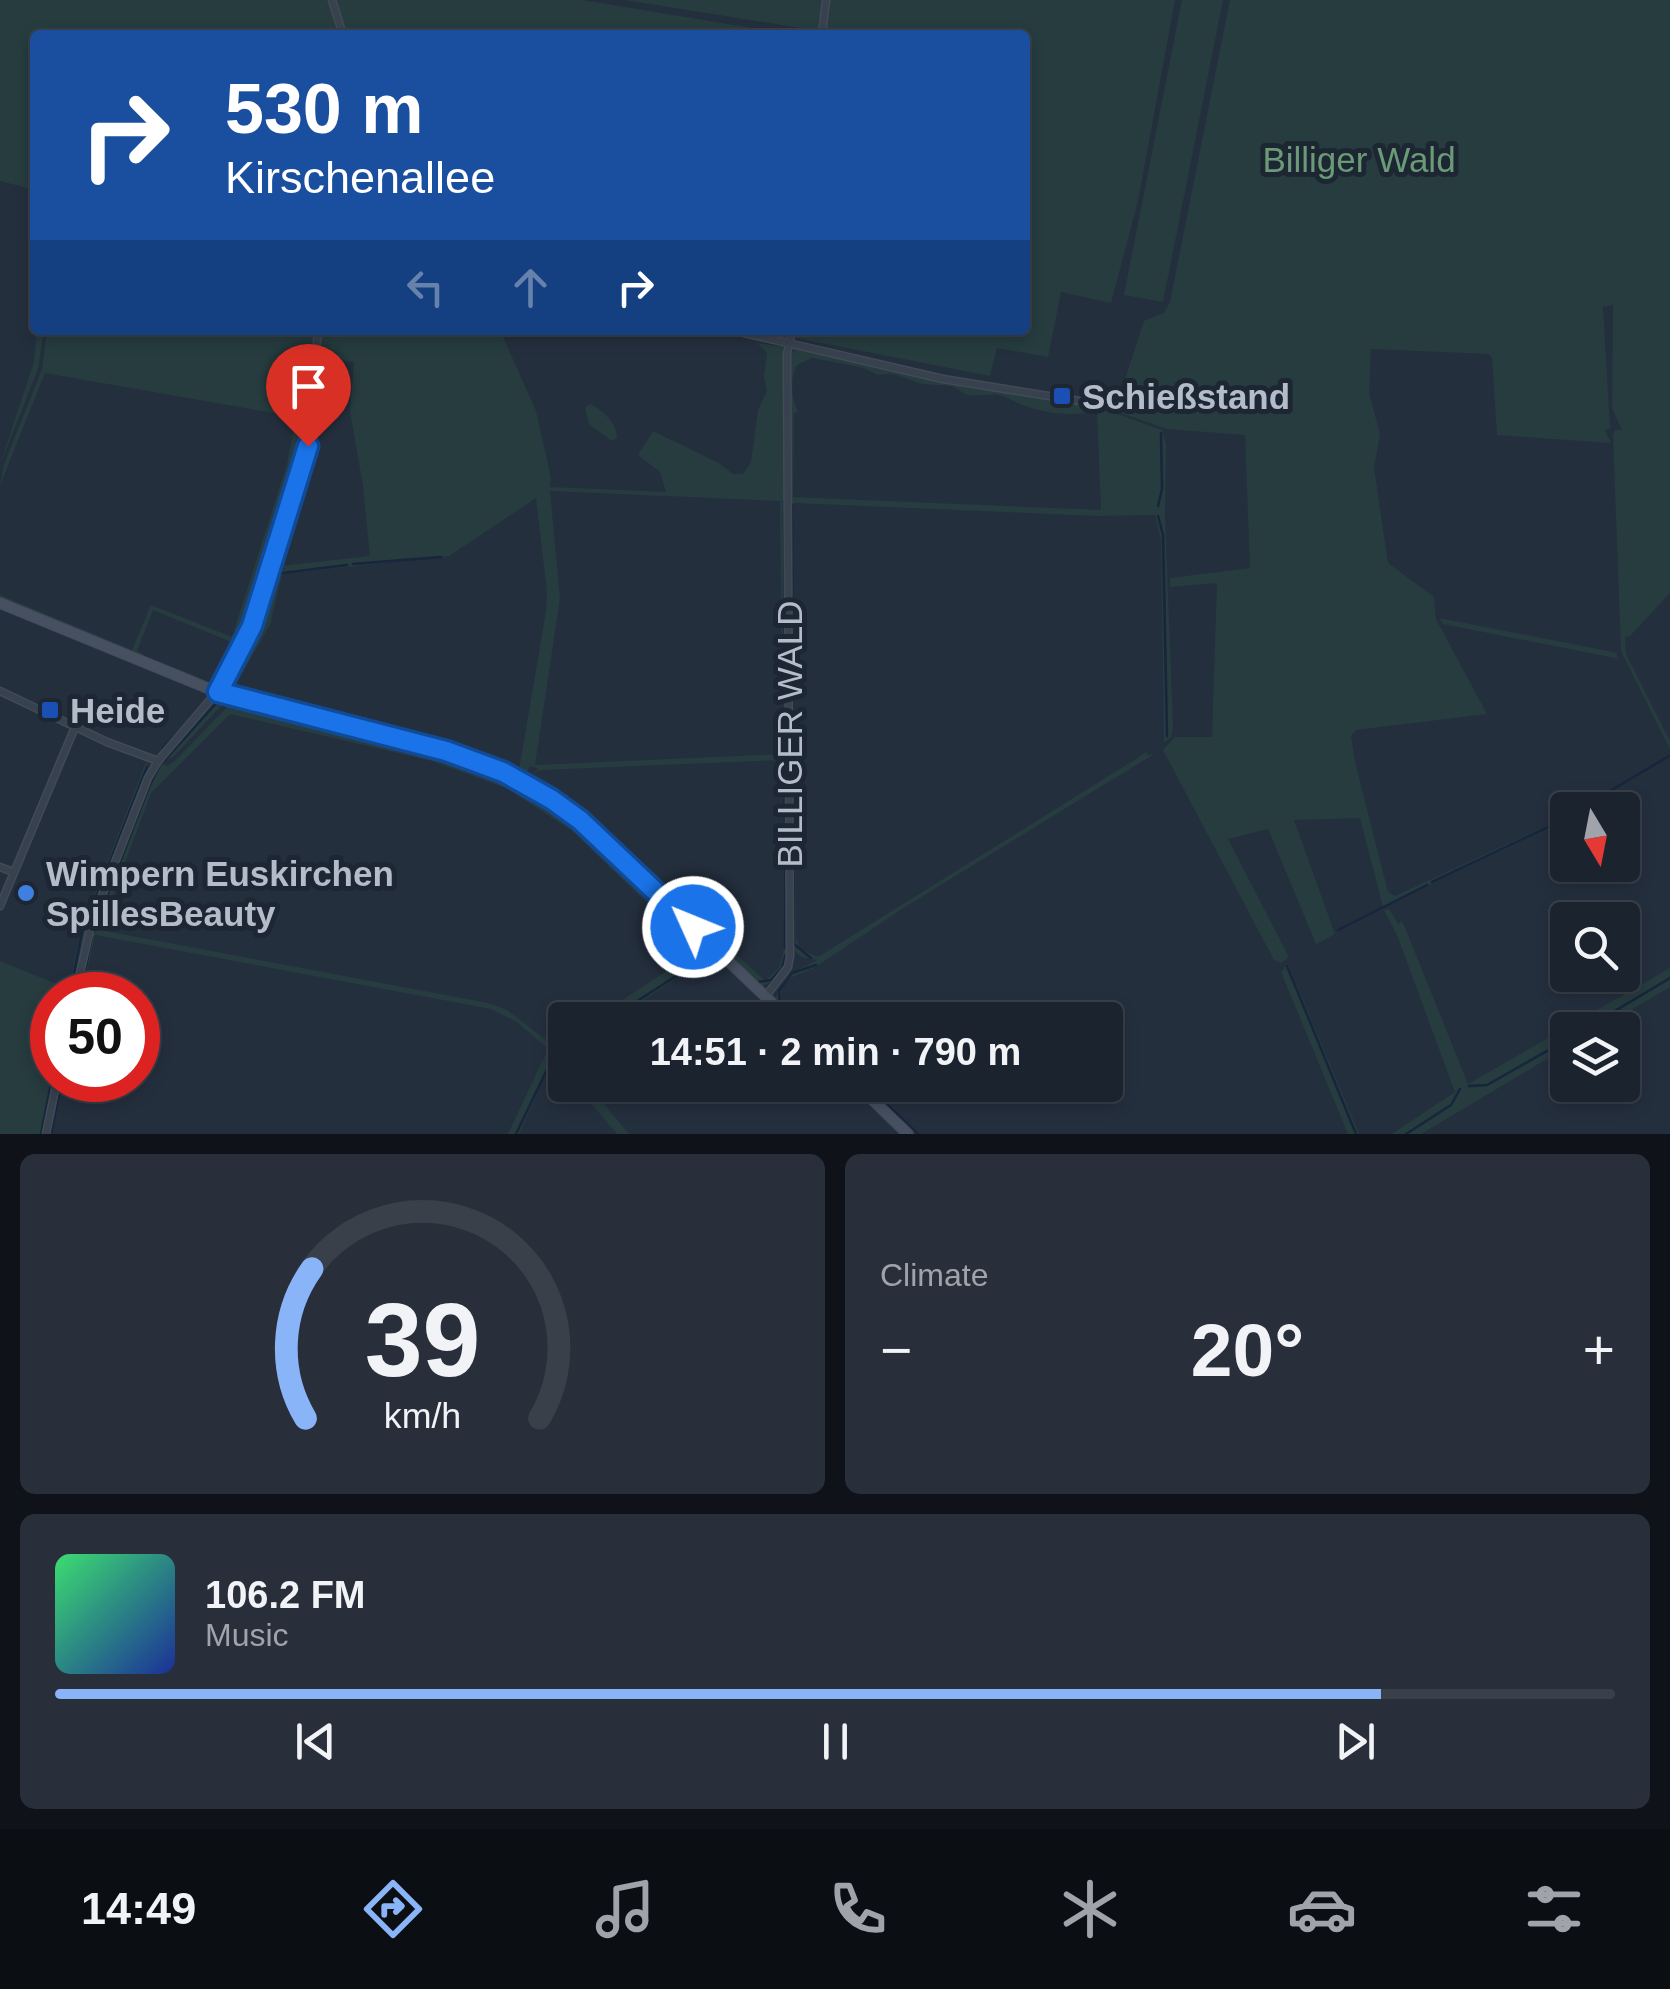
<!DOCTYPE html>
<meta charset="utf-8">
<style>
:root{--surface:#1b232e;--page:#282f3a;--text:#f1f3f6;--muted:#a0a4aa;--line:#39404a;--accent:#8ab4f8}
body{margin:0;font-family:Arial,sans-serif;background:var(--page);color:var(--text);height:100vh;display:flex;flex-direction:column;font-size:38px;white-space:nowrap}
*{box-sizing:border-box;margin:0}
p{font-size:32px;color:var(--muted)}
.icon{flex:none;width:55px;height:55px;fill:none;stroke:currentColor;stroke-width:2;stroke-linecap:round;stroke-linejoin:round}
.map{position:relative;height:1134px;overflow:hidden}
.details{display:flex;flex-direction:column;gap:20px;padding:20px;background:#0f1319;flex:1}
.details>*{flex:none}
.top-card{position:absolute;left:30px;top:30px;width:1000px;height:305px;border-radius:10px;box-shadow:0 5px 15px #0003,0 0 0 2px var(--line);background:#1a4fa0;color:#fff;overflow:hidden}
.needle{width:65px;rotate:170deg}
.fabs{position:absolute;left:1550px;top:792px;display:grid;gap:20px}
.fabs a{display:grid;place-items:center;width:90px;height:90px;border-radius:10px;background:var(--surface);box-shadow:0 5px 15px #0003,0 0 0 2px var(--line);font-size:50px}
.speed{position:absolute;left:30px;top:972px;display:flex;gap:20px;font-size:50px;font-weight:700;text-align:center}
.speed>*{display:grid;place-content:center;width:130px;height:130px;border-radius:50%;background:var(--surface);box-shadow:0 5px 15px #0003,0 0 0 2px var(--line);line-height:1}
.speed .limit{border:15px solid #d22;background:#fff;color:#111}
.pin{position:absolute;display:grid;place-items:center;width:85px;height:85px;color:#fff;margin:-102px -42px;border-radius:50% 50% 50% 0;rotate:-45deg;box-shadow:0 0 10px #0007}
.pin .icon{rotate:45deg}
.me{position:absolute;width:110px;margin:-55px;rotate:314deg;stroke-linejoin:round;filter:drop-shadow(0 0 8px #0008)}
.turn{display:flex;align-items:center;gap:35px;height:210px;padding:0 30px;font-size:45px}
.turn .icon{width:130px;height:130px;stroke-width:2.5}
.turn b{display:block;font-size:70px;line-height:85px}
.lanes{display:flex;align-items:center;height:95px;padding:0 30px;background:#0003;justify-content:center;gap:50px;direction:ltr}
.lanes .off{opacity:.35}
.big{font-size:75px;font-weight:700;line-height:1.1}
.details .widget{flex:1;display:flex;flex-direction:column;justify-content:center;gap:15px;min-width:0;padding:0 35px;border-radius:15px;background:var(--page)}
.details .dial{align-items:center;gap:0}
.dial svg{height:260px;overflow:visible;fill:none;stroke:var(--line);stroke-width:7;stroke-linecap:round;text-anchor:middle}
.dial text{fill:var(--text);stroke:none}
.song{display:flex;align-items:center;gap:30px}
.cover{width:120px;height:120px;border-radius:15px;background:linear-gradient(135deg,hsl(140 70% 55%),hsl(230 70% 35%))}
.played{height:10px;border-radius:5px;background:linear-gradient(90deg,var(--accent) 85%,var(--line) 85%)}
.keys{display:flex;justify-content:space-around;direction:ltr}
.heat{display:flex;justify-content:space-between;align-items:center;font-size:55px;direction:ltr}
.details .tiles{flex:1;display:grid;gap:20px;grid-template-columns:1fr 1fr}
.widget:last-child{grid-column:span 2}
.trip{position:absolute;left:548px;top:1002px;width:575px;height:100px;border-radius:10px;background:var(--surface);box-shadow:0 5px 15px #0003,0 0 0 2px var(--line);font-weight:700;line-height:100px;text-align:center}
.tabs{display:flex;height:160px;justify-content:space-around;align-items:center;background:#0b0e12;color:var(--muted)}
.tabs .icon{width:70px;height:70px}
.tabs .active{color:var(--accent)}
.tabs b{font-size:45px;color:var(--text)}
.map>svg:first-child{display:block}
.green{fill:#263c3f;fill-rule:evenodd}
.lines{fill:none;stroke-linecap:round;stroke-linejoin:round}
.stream{stroke:#17263c;stroke-width:2.5}
.minor-casing{stroke:#414a57;stroke-width:9}
.secondary-casing{stroke:#414a57;stroke-width:12}
.minor{stroke:#38414e;stroke-width:6}
.secondary{stroke:#465061;stroke-width:10}
.route-casing{stroke:#114b97;stroke-width:25}
.route{stroke:#1a73e8;stroke-width:18}
.transit-dot{fill:#1a4fb4;stroke:#1d2633;stroke-width:4}
.shop-dot{fill:#3f7fe0;stroke:#1d2633;stroke-width:4}
.labels{text-anchor:middle;dominant-baseline:central;stroke-width:10;stroke-linejoin:round;paint-order:stroke}
.park-label{font-size:35px;fill:#6b9a76;stroke:#1d2633}
.poi-label{font-size:35px;font-weight:bold;fill:#b4bcc9;stroke:#1d2633;text-anchor:start}
.street-label{font-size:35px;fill:#b4bcc9;stroke:#1d2633}
</style>
<div class="map">
<svg width="1670" height="1134" viewBox="0 0 1670 1134">
<rect width="100%" height="100%" fill="#242f3e"/>
<g class="green">
<polygon points="0,0 330,0 340,35 35,35 35,190 0,181"/>
<polygon points="335,0 582,0 794,35 345,35"/>
<polygon points="625,0 1175,0 1138,201 1111,303 1061,292 1048,357 997,348 990,376 755,330 1025,330 1025,35 807,35 807,29"/>
<polygon points="1182,0 1223,0 1163,302 1124,295"/>
<polygon points="1230,0 1670,0 1670,593 1630,636 1625,637 1626,654 1670,741 1670,749 1621,651 1613,435 1615,430 1622,430 1612,408 1613,305 1603,307 1610,428 1605,430 1611,443 1497,435 1492,357 1488,354 1371,349 1369,393 1380,434 1374,468 1388,563 1434,597 1436,619 1487,714 1356,730 1351,736 1355,762 1388,892 1395,896 1548,825 1549,828 1383,907 1360,818 1294,820 1335,934 1316,944 1268,829 1228,839 1289,957 1281,963 1274,960 1163,750 1175,737 1212,737 1217,583 1170,587 1170,578 1250,568 1245,435 1167,429 1092,403 1093,398 1117,404 1144,321 1164,313 1170,302"/>
<polygon points="37,330 44,330 38,369 0,465 34,362"/>
<polygon points="47,330 315,330 309,371 305,445 251,621 217,685 156,663 156,660 214,684 236,644 153,610 137,651 144,655 142,657 104,639 96,639 0,599 0,595 132,650 151,605 232,637 287,464 296,417 45,373 0,485 4,464 42,369"/>
<path d="M321,330H500L536,411L551,477L550,487L666,492L660,472L638,455L653,431L719,463L733,474H743L751,462L758,410L767,391L764,376L767,353L757,343L783,347L788,939C786,960 785,980 761,986L589,823L529,781L538,768L530,766L525,776H521L450,748L448,744L444,746L239,693L240,689L228,678L236,676L232,671L255,626L273,570L286,569L280,566L370,556L363,486L350,411L354,362L316,359ZM550,491L780,501L783,754L535,765L560,598ZM536,498L547,592L546,611L519,770C493,758 467,747 439,740C396,729 263,708 236,684L270,625L282,574L449,556ZM782,760L784,949L779,968L765,981L595,823L533,778L537,771L543,770Z"/>
<path d="M798,348L958,385L1098,407L1162,430L1166,445L1165,515L1173,727L1171,737L1164,742L1161,540L1155,515L1097,516L793,503L796,938L800,949L818,957L1147,752V755L1154,754L905,907L814,968L790,978L781,990L782,1000L801,1020H796L776,997L788,974L818,960C809,958 798,960 793,946L789,355ZM812,358L864,368L878,375C901,371 905,381 923,384C933,386 943,384 954,387C959,389 963,394 968,395C979,397 995,391 1007,398C1035,412 1066,418 1097,411L1101,510L793,497L794,414L798,411C791,399 790,377 797,365Z"/>
<path d="M590,404C603,410 617,424 617,438L612,441L589,424L585,408Z"/>
<polygon points="1439,618 1618,653 1616,656 1620,659 1443,624"/>
<polygon points="219,697 231,703 221,706 173,757 163,761"/>
<polygon points="228,706 436,757 491,776 519,790 582,834 708,957 614,1020 592,1020 697,951 571,830 506,788 432,761 230,714 151,793 100,930 488,1003 507,1010 553,1045 565,1037 565,1052 555,1054 519,1134 508,1134 548,1049 517,1022 491,1009 95,935 82,995 77,995 92,933 96,933 93,927 154,772 160,763 167,766 174,762"/>
<polygon points="146,762 149,769 91,918 73,995 52,995 52,1080 55,1080 44,1134 0,1134 0,961 69,989 80,933"/>
<polygon points="1389,909 1399,925 1401,920 1404,925 1468,1084 1670,968 1670,987 1597,1030 1568,1030 1567,1047 1421,1134 1392,1134 1455,1092 1397,935 1384,910"/>
<polygon points="1288,964 1359,1134 1348,1134 1281,972"/>
<polygon points="576,1085 588,1085 629,1134 617,1134"/>
</g>
<g class="lines">
<g class="stream">
<polyline points="784,501 785,754"/>
<polyline points="792,505 794,944 811,958"/>
<polyline points="1158,506 1162,489 1161,433"/>
<polyline points="1158,516 1163,535 1167,736"/>
<polyline points="353,564 441,557"/>
<polyline points="241,640 295,471 307,415"/>
<polyline points="236,668 256,629 274,574 347,565"/>
<polyline points="216,683 238,646"/>
<polyline points="243,693 269,700"/>
<polyline points="339,718 445,743"/>
<polyline points="450,744 518,771"/>
<polyline points="163,748 178,733"/>
<polyline points="165,760 219,700"/>
<polyline points="784,760 785,861"/>
<polyline points="1578,810 1669,756"/>
<polyline points="1553,824 1568,816"/>
<polyline points="785,866 785,948"/>
<polyline points="1432,882 1548,827"/>
<polyline points="84,928 147,767"/>
<polyline points="94,929 149,787 160,765"/>
<polyline points="1338,930 1427,885"/>
<polyline points="1287,966 1356,1134"/>
<polyline points="758,982 771,980 782,968 785,956"/>
<polyline points="70,995 82,932"/>
<polyline points="80,995 92,937"/>
<polyline points="608,1020 704,958"/>
<polyline points="799,1020 780,1001 779,991 792,973 816,965"/>
<polyline points="1583,1030 1670,978"/>
<polyline points="560,1052 565,1048"/>
<polyline points="867,1085 918,1134"/>
<polyline points="1469,1086 1487,1085 1568,1039"/>
<polyline points="41,1134 52,1079"/>
<polyline points="51,1134 62,1080"/>
<polyline points="516,1134 554,1055"/>
<polyline points="1406,1134 1451,1105 1460,1089"/>
</g>
<g class="minor-casing">
<g id="minor">
<polyline points="332,0 343,35"/>
<polyline points="822,35 826,0"/>
<polyline points="731,330 943,379 1092,403"/>
<polyline points="0,691 107,742 158,761"/>
<polyline points="0,867 13,872"/>
<polyline points="0,906 75,727"/>
<polyline points="75,995 92,921 148,778 158,761 217,692 250,632 308,446 318,330"/>
<polyline points="766,996 788,967 790,956 787,354 792,330"/>
<polyline points="46,1134 57,1080"/>
</g>
</g>
<g class="secondary-casing">
<g id="secondary">
<polyline points="0,603 217,692 449,752 524,782 592,831 790,1020"/>
<polyline points="857,1085 908,1134"/>
</g>
</g>
<use href="#minor" class="minor"/>
<use href="#secondary" class="secondary"/>
</g>
<g class="lines">
<g class="route-casing">
<polyline id="route" points="308,446 252,626 218,692 446,751 503,772 551,799 580,820 693,927"/>
</g>
<use href="#route" class="route"/>
</g>
<g class="transit-dot">
<rect x="1052" y="386" width="20" height="20" rx="5"/>
<rect x="40" y="700" width="20" height="20" rx="5"/>
</g>
<circle class="shop-dot" cx="26" cy="893" r="10"/>
<g class="labels">
<g class="park-label">
<text x="1359" y="159">Billiger Wald</text>
</g>
<g class="poi-label">
<text x="1082" y="396">Schießstand</text>
<text x="70" y="710">Heide</text>
<text x="46" y="873">Wimpern Euskirchen<tspan x="46" dy="40">SpillesBeauty</tspan></text>
</g>
<g class="street-label">
<text transform="translate(789 734) rotate(-90)">BILLIGER WALD</text>
</g>
</g>
</svg>
<div class="fabs">
<a><svg class="needle" viewBox="-14 -14 28 28"><path d="M0-13l5 13h-10z" fill="#e53935"/><path d="M0 13l5-13h-10z" fill="#a0a4aa"/></svg></a>
<a><svg class="icon" aria-label="search" viewBox="0 0 24 24"><circle cx="10" cy="10" r="6"/><path d="M15 15l6 6"/></svg></a>
<a><svg class="icon" aria-label="layers" viewBox="0 0 24 24"><path d="M12 4l9 5-9 5-9-5zM3 14l9 5 9-5"/></svg></a>
</div>
<div class="speed"><div class="limit">50</div></div>
<div class="pin" style="left:308px;top:446px;background:#d93025"><svg class="icon" aria-label="arrive" viewBox="0 0 24 24"><path d="M6 21V4h12l-3 4 3 4H6"/></svg></div>
<svg class="me" style="left:693px;top:927px" viewBox="-20 -20 40 40"><circle r="17" fill="#1a73e8" stroke="#fff" stroke-width="3"/><path d="M0-11L8 9 0 5-8 9z" fill="#fff"/></svg>
<div class="trip">14:51 · 2 min · 790 m</div>
<div class="top-card">
<div class="turn"><svg class="icon" aria-label="right" viewBox="0 0 24 24"><path d="M7 20v-9h11M14 6l5 5-5 5"/></svg><div><b>530 m</b>Kirschenallee</div></div>
<div class="lanes"><svg class="icon off" aria-label="left" viewBox="0 0 24 24"><path d="M17 20v-9H6M10 6l-5 5 5 5"/></svg><svg class="icon off" aria-label="ahead" viewBox="0 0 24 24"><path d="M12 20V5M6 11l6-6 6 6"/></svg><svg class="icon" aria-label="right" viewBox="0 0 24 24"><path d="M7 20v-9h11M14 6l5 5-5 5"/></svg></div>
</div>
</div>
<section class="details">
<div class="tiles">
<div class="widget dial"><svg viewBox="0 0 100 80">
<path d="M14 69A42 42 0 1 1 86 69"/>
<path d="M14 69A42 42 0 0 1 16 23" stroke="#8ab4f8"/>
<text x="50" y="56" font-size="32" font-weight="700">39</text>
<text x="50" y="72" font-size="11">km/h</text>
</svg></div>
<div class="widget"><p>Climate</p>
<div class="heat"><a>−</a><b class="big">20°</b><a>+</a></div>
</div>
<div class="widget">
<div class="song"><i class="cover"></i><div><b>106.2 FM</b><p>Music</p></div></div>
<div class="played"></div>
<div class="keys"><svg class="icon" aria-label="previous" viewBox="0 0 24 24"><path d="M18 5L8 12l10 7zM5 5v14"/></svg><svg class="icon" aria-label="pause" viewBox="0 0 24 24"><path d="M8 5v14M16 5v14"/></svg><svg class="icon" aria-label="next" viewBox="0 0 24 24"><path d="M6 5l10 7-10 7zM19 5v14"/></svg></div>
</div>
</div>
</section>
<nav class="tabs">
<b>14:49</b>
<svg class="icon active" aria-label="directions" viewBox="0 0 24 24"><path d="M12 3l9 9-9 9-9-9zM9 14v-3h6M13 9l2 2-2 2"/></svg>
<svg class="icon" aria-label="music" viewBox="0 0 24 24"><path d="M9 18V5l10-2v13"/><circle cx="6" cy="18" r="3"/><circle cx="16" cy="16" r="3"/></svg>
<svg class="icon" aria-label="phone" viewBox="0 0 24 24"><path d="M5 4h4l2 5-3 2q2 4 5 5l2-3 5 2v4C11 20 4 13 5 4z"/></svg>
<svg class="icon" aria-label="climate" viewBox="0 0 24 24"><path d="M12 3v18M4 7l16 10M4 17L20 7"/></svg>
<svg class="icon" aria-label="car" viewBox="0 0 24 24"><path d="M5 17H2v-5l4-1 3-4h7l3 4 3 1v5h-3M9 17h6M6 11h13"/><circle cx="7" cy="17" r="2"/><circle cx="17" cy="17" r="2"/></svg>
<svg class="icon" aria-label="filters" viewBox="0 0 24 24"><path d="M4 7h16M4 17h16"/><circle cx="9" cy="7" r="2"/><circle cx="15" cy="17" r="2"/></svg>
</nav>
